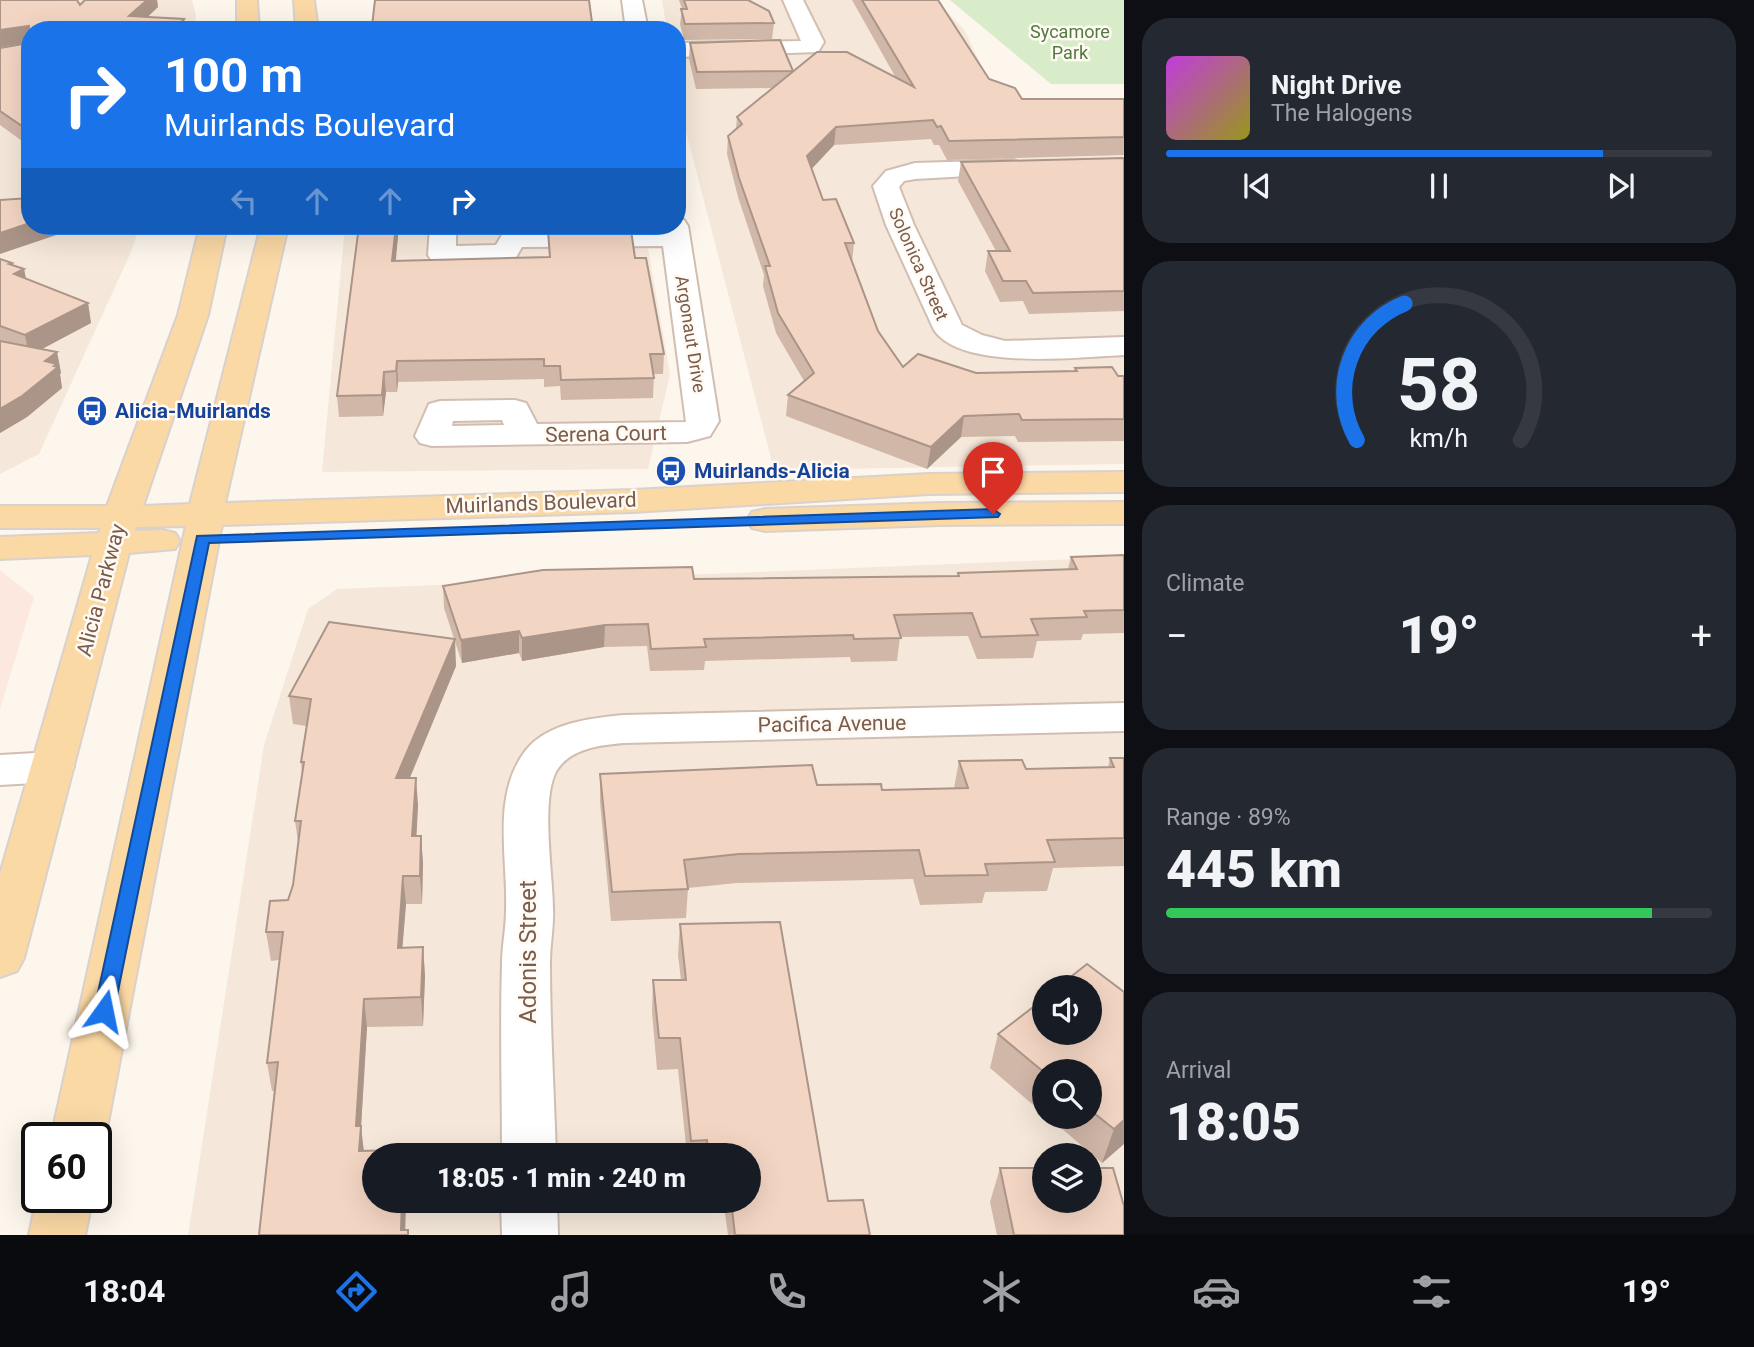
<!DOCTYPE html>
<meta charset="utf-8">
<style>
:root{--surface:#171b24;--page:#242831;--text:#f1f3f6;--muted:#9ea1a6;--line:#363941;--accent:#1a73e8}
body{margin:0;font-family:Roboto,sans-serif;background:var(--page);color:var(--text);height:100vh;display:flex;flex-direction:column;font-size:26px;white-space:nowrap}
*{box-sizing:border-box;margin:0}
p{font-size:23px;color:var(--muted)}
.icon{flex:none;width:38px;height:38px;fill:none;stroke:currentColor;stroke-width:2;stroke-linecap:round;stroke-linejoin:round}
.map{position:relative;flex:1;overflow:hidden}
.drawer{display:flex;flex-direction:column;gap:18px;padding:18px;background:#0d0f14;width:630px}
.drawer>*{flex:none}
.guide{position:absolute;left:21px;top:21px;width:665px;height:214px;border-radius:28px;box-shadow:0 7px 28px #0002;background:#1a73e8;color:#fff;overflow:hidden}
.tools{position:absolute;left:1032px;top:975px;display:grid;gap:14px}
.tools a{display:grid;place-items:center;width:70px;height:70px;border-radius:50%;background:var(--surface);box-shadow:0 7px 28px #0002;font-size:35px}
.speed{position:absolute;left:21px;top:1122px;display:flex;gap:14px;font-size:35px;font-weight:700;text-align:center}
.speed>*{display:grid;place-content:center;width:91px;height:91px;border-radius:50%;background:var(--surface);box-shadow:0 7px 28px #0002;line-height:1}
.speed .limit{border:4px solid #111;border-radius:10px;background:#fff;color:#111}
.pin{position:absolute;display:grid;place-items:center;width:60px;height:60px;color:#fff;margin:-72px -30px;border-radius:50% 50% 50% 0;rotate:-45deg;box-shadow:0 0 7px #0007}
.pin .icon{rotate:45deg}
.me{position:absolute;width:77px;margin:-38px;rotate:12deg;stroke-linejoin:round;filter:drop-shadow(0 0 5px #0008)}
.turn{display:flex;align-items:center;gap:24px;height:147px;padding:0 28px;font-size:32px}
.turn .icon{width:91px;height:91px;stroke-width:2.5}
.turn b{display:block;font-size:49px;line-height:60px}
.lanes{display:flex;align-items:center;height:66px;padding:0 28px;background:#0003;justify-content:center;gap:35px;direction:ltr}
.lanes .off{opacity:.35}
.big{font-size:52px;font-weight:800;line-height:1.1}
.drawer .card{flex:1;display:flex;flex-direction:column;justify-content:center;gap:10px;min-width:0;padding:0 24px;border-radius:28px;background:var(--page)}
.drawer .dial{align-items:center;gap:0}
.dial svg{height:182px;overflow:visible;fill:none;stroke:var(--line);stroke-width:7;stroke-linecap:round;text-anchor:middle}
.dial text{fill:var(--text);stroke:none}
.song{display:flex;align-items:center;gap:21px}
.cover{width:84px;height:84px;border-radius:10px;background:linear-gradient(135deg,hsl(290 70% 55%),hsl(60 70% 35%))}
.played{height:7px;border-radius:4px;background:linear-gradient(90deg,var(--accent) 80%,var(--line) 80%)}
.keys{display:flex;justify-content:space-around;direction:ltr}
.heat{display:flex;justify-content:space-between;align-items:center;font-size:38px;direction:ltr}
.charge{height:10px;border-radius:5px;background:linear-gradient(90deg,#34c759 89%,var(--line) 0)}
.trip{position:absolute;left:362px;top:1143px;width:399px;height:70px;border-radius:35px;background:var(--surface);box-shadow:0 7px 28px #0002;font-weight:800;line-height:70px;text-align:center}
.tab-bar{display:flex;height:112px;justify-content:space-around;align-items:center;background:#090b0e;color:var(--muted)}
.tab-bar .icon{width:49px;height:49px}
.tab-bar .current{color:var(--accent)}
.tab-bar b{font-size:32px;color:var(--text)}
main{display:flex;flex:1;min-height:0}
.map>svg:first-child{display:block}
.residential{fill:#f5e8da;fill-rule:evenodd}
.commercial{fill:#fde8e0}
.green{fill:#d8ecc9}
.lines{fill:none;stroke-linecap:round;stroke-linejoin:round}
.minor-casing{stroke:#d1beb0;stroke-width:4}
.major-casing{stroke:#dad1cd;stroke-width:4}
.minor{fill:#fff;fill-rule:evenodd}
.major{fill:#fbd9a5;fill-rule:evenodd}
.wall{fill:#d1b7a8}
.shaded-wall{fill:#aa9588}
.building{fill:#f3d5c3;stroke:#aa9588;stroke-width:2}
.route{fill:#1a73e8;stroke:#114b97;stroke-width:2}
.labels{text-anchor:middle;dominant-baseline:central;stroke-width:5;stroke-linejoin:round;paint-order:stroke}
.far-park-label{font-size:18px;fill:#537a41;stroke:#fffaf3}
.far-street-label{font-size:18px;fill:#7a5c4d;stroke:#fffaf3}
.transit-label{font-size:21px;font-weight:bold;fill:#164399;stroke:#fffaf3;text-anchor:start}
.street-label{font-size:21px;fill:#7a5c4d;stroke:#fffaf3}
.near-street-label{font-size:24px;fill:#7a5c4d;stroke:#fffaf3}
</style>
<main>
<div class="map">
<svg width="1124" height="1235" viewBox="0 0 1124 1235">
<rect width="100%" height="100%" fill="#fdf6ec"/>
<g class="residential">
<polygon points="61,0 192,0 196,16 194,30 30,30 30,226 140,226 130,254 39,454 0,474 0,9"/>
<polygon points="662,0 936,0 965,31 998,101 1124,100 1124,464 774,470 679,105 677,30 667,30"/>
<polygon points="345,226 644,226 670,374 648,469 322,472"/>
<path d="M1124,557V1235H188L264,745L308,609L337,589ZM1045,987H1090V1032H1045ZM1045,1071H1090V1116H1045ZM374,1155H749V1200H374ZM1045,1155H1090V1200H1045Z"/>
</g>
<polygon class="commercial" points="0,570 34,597 0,709"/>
<polygon class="green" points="950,0 1124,0 1124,84 1051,84"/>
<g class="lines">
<g class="minor-casing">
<g id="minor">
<polygon points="622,0 642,0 648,30 626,30"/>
<polygon points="783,0 803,0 824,42 818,52 677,57 677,43 801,41"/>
<path d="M1013,160L1022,163L1026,168L1022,173L915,179L904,181L899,187L914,225L962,325L982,335L1005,341L1124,337V355C1079,357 962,371 934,330L886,225L873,186L886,171L915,163Z"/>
<path d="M677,219L684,220L688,226L719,421L710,436L687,442L432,446L420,443L415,436L429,404L440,401L515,400L526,403L537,424L686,422L663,246L522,247L515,259L505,261L442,263L432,261L428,255L430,226H456V246L496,245L503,233L513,231L661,230V226H677ZM502,420L504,425L452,426L453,421Z"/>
<path d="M1124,703V731L624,743C601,745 571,748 557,770C540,798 553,875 553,909C554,926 550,944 550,962C550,1026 554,1091 556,1155H502C502,1091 500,1027 502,963C502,946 506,928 506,910C508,858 491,795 526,750C548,723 591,718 624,715Z"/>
<polygon points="53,752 68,757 74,767 68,777 53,782 0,785 0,755"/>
<polygon points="501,1200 557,1200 558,1235 502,1235"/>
</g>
</g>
<g class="major-casing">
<g id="major">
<polygon points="237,0 257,0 259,30 237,30"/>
<polygon points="294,0 314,0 318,30 296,30"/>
<polygon points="200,226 227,226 208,315 143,506 190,504 261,226 288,226 225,503 633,490 929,474 1124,472 1124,492 929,494 633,512 222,525 105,1138 96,1154 96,1138 51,1138 186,526 136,527 135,531 162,530 175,533 180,541 175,549 129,553 24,958 17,971 0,977 0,874 92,555 0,559 0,537 99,533 100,528 0,528 0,506 107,506 178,315"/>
<polygon points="1124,502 1124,524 940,525 765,531 752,528 747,520 752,512 765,509 940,503"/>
<polygon points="37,1197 93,1197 85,1235 29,1235"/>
</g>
</g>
<use href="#minor" class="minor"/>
<use href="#major" class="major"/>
</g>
<g class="wall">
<polygon points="0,0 77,0 80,5 85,0 157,0 158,7 147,17 184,19 186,30 30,30 30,145 29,146 0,125 0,48 29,43 29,42 0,47"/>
<polygon points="679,0 748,0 774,23 772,39 684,40 680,24 682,9"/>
<polygon points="852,0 938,0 989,79 1022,99 1124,99 1124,155 947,160 939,145 934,145 931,139 834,145 812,168 823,200 854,243 852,262 878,331 903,367 976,373 1074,371 1075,368 1118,376 1124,376 1124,441 1018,442 1015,436 961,437 927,469 786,416 788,395 804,381 776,333 763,286 764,275 738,197 727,154 728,136 736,129 737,117 773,88 696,89 689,59 690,43 793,72 896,78"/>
<polygon points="372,26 593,30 372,30"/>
<polygon points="1124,158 1124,311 1029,314 1023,301 1000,302 985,271 988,251 996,251 958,181 961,162"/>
<polygon points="399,226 395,261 549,257 548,231 635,258 664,354 663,374 654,374 653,398 561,400 560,386 544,387 544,379 398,382 397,392 386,392 383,416 339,417 337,396"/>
<rect x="546" y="226" width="82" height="2"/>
<polygon points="0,259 12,263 13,266 24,269 26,279 88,303 91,323 41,349 57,352 61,373 60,374 62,388 27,417 0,433"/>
<polygon points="1124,555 1124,633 1083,634 1081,640 1037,641 1033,658 977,659 968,636 900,637 897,661 851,662 850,657 705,661 704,670 650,671 647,646 604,647 522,661 519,653 462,663 444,608 443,586 694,579 957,576 958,573 1068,569 1071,557"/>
<polygon points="456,666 410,778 418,805 416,836 421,836 423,864 422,904 406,904 402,948 423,947 425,976 423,1026 367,1027 361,1127 364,1151 404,1150 404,1155 374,1155 374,1200 406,1200 405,1230 408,1230 409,1235 259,1235 274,1091 272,1091 267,1063 279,960 271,961 266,932 288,900 293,885 298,842 295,821 302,774 301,762 306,726 293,724 289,696"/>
<polygon points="1110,758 1124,758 1124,866 1053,868 1047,891 985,892 982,903 920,905 913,879 737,883 688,888 686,918 611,921 600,802 600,774 882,790 954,788 959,761 1026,769 1108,767"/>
<polygon points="680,924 828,1201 870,1235 728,1235 725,1213 708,1213 707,1200 749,1200 749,1155 687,1155 678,1069 657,1070 652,1012 653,980 681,980 678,955"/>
<polygon points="1124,992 1124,1144 1102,1163 1047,1116 1090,1116 1090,1071 1045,1071 1045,1115 990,1068 998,1034"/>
<polygon points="1000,1168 1124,1235 997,1235 990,1202"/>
</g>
<g class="shaded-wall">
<polygon points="147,0 157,0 158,7 134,30 129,16"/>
<polygon points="184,19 186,30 174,30"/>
<polygon points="29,26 30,42 0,47 0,30"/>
<polygon points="836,127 834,145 806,175 807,156"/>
<polygon points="25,128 30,128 30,145 29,146"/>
<polygon points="30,223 30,226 83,226 0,254 0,233"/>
<polygon points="396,226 399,226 394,280 392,261"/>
<polygon points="12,263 15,274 24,269 28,289 18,293 9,264"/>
<polygon points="88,303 91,323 29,356 25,335"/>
<polygon points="57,352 61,373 60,374 62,388 27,417 0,433 0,409 45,361"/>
<polygon points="397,361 398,382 397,392 396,371"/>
<polygon points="384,372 386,392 383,416 382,395"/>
<polygon points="964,416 961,437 927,469 931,447"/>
<polygon points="605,625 604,647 522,661 522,638"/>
<polygon points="519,631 519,653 462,663 461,640"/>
<polygon points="455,639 456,666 398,806 396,778"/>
<polygon points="416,778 418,805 415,865 412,836"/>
<polygon points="421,836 423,864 422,904 420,876"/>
<polygon points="403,876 406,904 400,977 398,948"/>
<polygon points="423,947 425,976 423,1026 421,997"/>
<polygon points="364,999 367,1027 361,1127 364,1154 359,1154 356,1126"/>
<polygon points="1124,1120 1124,1144 1102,1163 1114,1129"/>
<polygon points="402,1200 406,1200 405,1235 401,1230"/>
</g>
<g class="building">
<polygon points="0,0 77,0 80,5 85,0 147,0 129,16 184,19 174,30 30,30 30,128 25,128 0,111 0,48 29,43 29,26 0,30"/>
<polygon points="375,0 589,0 593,30 382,30 383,26 372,26"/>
<polygon points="684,0 748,0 769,11 774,23 685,24 681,9 687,9"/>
<polygon points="862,0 938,0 989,79 1015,88 1022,99 1124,99 1124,137 949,141 941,126 937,127 933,120 836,127 807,156 823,200 836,199 854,243 845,243 878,331 903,367 918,354 976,373 1077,371 1075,368 1112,367 1118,376 1124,376 1124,419 1022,420 1019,414 964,416 931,447 788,395 814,373 778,313 765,266 770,266 739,178 728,136 742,124 737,117 817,52 847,52 914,87"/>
<polygon points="780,40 793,71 697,72 690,43"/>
<polygon points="1124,158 1124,291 1033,293 1026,281 1003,281 988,251 1010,251 961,162"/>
<polygon points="30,198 30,223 0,233 0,200"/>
<polygon points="359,226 396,226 392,261 550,257 548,231 631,230 635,258 646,258 664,354 650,354 654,378 561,380 560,366 544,366 544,359 397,361 396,371 384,372 382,395 337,396"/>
<polygon points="0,259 12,263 9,264 24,269 14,274 88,303 25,335 0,326"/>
<polygon points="0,341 57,352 45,361 57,364 54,366 58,367 22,396 0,409"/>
<polygon points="1124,555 1124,610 1084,611 1087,617 1031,619 1038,635 981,637 972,613 894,615 901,638 854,639 853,635 704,639 706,647 651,649 648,624 605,625 522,638 519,631 461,640 443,586 543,570 692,567 694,579 959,576 958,573 1077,569 1071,557"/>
<polygon points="329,622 455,639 396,778 416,778 412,836 421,836 420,876 403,876 398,948 423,947 421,997 364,999 356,1126 361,1126 359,1151 404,1150 404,1155 374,1155 374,1200 402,1200 401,1230 408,1230 408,1235 259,1235 278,1062 267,1063 283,932 266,932 270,901 288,900 293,885 301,821 295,821 304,762 301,762 311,699 289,696"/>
<polygon points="1110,758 1124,758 1124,838 1047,840 1055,862 985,864 988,875 925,876 919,850 739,854 684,860 688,889 612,892 600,774 812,765 817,785 881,784 882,790 968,788 959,761 1022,760 1026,769 1114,767"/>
<polygon points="780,922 828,1201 863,1200 870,1235 735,1235 731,1200 749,1200 749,1155 708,1155 707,1140 691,1141 680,1038 659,1038 653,980 686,980 680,924"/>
<polygon points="1087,964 1124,992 1124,1120 1114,1129 1090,1110 1090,1071 1045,1071 1045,1073 998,1034 1045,998 1045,1032 1090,1032 1090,987 1058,987"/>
<polygon points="1000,1168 1045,1168 1045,1200 1090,1200 1090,1168 1113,1168 1124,1206 1124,1235 1014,1235"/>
</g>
<polygon class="route" points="993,509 1000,514 998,517 209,543 114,1011 111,1016 104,1019 97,1016 94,1011 197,536"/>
<defs>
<g id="bus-disc" transform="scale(1.575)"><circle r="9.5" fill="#1a4fb4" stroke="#fffaf3"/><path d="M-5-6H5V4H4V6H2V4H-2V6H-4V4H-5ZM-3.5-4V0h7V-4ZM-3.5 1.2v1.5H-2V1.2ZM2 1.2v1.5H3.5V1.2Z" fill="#fff"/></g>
</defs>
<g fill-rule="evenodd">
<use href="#bus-disc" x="92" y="411"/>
<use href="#bus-disc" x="671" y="471"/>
</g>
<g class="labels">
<g class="far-park-label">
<text x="1070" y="31">Sycamore<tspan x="1070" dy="21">Park</tspan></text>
</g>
<g class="far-street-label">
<text transform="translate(919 264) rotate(66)">Solonica Street</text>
<text transform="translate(691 334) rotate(81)">Argonaut Drive</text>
</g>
<g class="transit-label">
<text x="115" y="411">Alicia-Muirlands</text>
<text x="694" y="471">Muirlands-Alicia</text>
</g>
<g class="street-label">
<text transform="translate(606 434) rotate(-1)">Serena Court</text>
<text transform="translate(541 503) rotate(-2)">Muirlands Boulevard</text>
<text transform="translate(101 590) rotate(-75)">Alicia Parkway</text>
<text transform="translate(832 724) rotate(-1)">Pacifica Avenue</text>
</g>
<g class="near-street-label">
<text transform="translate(528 952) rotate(-90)">Adonis Street</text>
</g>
</g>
</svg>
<div class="tools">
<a><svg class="icon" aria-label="sound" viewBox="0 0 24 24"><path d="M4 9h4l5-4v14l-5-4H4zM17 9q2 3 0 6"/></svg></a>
<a><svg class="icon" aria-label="search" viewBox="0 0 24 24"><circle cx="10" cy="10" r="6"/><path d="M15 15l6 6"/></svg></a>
<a><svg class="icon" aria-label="layers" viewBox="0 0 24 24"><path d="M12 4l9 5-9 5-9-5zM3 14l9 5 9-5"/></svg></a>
</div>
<div class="speed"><div class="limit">60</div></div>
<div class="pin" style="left:993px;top:514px;background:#d93025"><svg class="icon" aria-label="arrive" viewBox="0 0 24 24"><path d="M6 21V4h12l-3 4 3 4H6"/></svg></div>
<svg class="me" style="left:104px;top:1011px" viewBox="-20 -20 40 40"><path d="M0-17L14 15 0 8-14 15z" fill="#1a73e8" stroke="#fff" stroke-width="4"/></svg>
<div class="trip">18:05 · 1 min · 240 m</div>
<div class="guide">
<div class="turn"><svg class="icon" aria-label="right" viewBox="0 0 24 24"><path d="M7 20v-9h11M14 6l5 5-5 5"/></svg><div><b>100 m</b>Muirlands Boulevard</div></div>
<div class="lanes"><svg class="icon off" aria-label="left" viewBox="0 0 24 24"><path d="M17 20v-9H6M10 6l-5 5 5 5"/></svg><svg class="icon off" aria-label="ahead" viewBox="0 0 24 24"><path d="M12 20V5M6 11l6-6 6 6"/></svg><svg class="icon off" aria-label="ahead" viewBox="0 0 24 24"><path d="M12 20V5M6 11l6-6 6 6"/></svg><svg class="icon" aria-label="right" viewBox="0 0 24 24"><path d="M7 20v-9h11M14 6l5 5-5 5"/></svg></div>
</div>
</div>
<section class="drawer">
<div class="card">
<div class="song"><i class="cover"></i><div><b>Night Drive</b><p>The Halogens</p></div></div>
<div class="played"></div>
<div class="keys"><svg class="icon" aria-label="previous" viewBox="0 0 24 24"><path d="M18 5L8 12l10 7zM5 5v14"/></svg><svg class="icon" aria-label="pause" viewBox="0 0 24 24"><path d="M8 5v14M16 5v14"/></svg><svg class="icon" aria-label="next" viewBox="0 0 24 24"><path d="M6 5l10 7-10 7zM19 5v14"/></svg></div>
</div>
<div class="card dial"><svg viewBox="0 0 100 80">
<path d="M14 69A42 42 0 1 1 86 69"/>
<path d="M14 69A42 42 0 0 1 35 9" stroke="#1a73e8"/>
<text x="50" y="56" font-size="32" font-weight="700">58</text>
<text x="50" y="72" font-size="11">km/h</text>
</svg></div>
<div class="card"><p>Climate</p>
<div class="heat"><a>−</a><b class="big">19°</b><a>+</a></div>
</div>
<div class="card"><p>Range · 89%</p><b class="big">445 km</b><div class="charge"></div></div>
<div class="card"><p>Arrival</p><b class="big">18:05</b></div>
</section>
</main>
<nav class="tab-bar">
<b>18:04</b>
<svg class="icon current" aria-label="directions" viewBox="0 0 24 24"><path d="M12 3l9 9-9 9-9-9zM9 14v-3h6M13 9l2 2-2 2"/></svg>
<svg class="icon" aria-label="music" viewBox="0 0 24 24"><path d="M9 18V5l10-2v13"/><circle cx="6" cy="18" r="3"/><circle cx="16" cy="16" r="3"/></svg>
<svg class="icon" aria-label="phone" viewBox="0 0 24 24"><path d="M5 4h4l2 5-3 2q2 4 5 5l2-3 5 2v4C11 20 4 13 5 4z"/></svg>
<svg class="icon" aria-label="climate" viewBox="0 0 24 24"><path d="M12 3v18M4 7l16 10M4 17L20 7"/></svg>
<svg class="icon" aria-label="car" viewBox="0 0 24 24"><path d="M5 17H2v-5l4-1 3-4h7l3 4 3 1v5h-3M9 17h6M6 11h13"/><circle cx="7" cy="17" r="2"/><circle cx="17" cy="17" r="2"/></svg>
<svg class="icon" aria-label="filters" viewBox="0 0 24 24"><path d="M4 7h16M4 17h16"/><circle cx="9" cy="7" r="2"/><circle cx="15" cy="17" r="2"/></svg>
<b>19°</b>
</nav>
